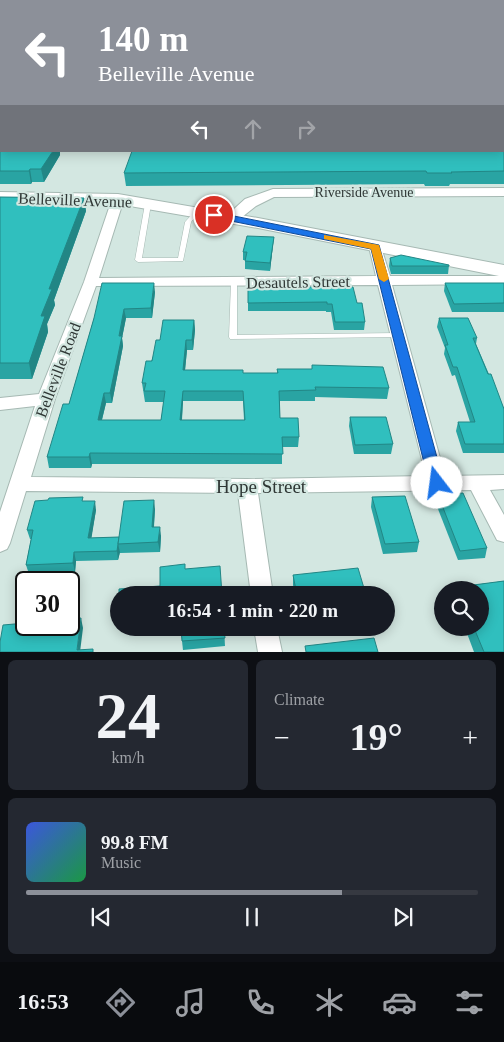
<!DOCTYPE html>
<meta charset="utf-8">
<style>
:root{--surface:#171b24;--page:#242831;--text:#f1f3f6;--muted:#9ea1a6;--line:#363941;--accent:#8c9099}
body{margin:0;font-family:Georgia,serif;background:var(--page);color:var(--text);height:100vh;display:flex;flex-direction:column;font-size:19px;white-space:nowrap}
*{box-sizing:border-box;margin:0}
p{font-size:16px;color:var(--muted)}
.icon{flex:none;width:28px;height:28px;fill:none;stroke:currentColor;stroke-width:2;stroke-linecap:round;stroke-linejoin:round}
.map{position:relative;height:652px;overflow:hidden}
.drawer{display:flex;flex-direction:column;gap:8px;padding:8px;background:#0d0f14;flex:1}
.drawer>*{flex:none}
.guide{position:absolute;left:0px;top:0px;width:505px;height:152px;box-shadow:0 2px 12px #0003;background:#8c9099;color:#fff;overflow:hidden}
.controls{position:absolute;left:434px;top:581px;display:grid;gap:10px}
.controls a{display:grid;place-items:center;width:55px;height:55px;border-radius:50%;background:var(--surface);box-shadow:0 2px 12px #0003;font-size:25px}
.speed{position:absolute;left:15px;top:571px;display:flex;gap:10px;font-size:25px;font-weight:700;text-align:center}
.speed>*{display:grid;place-content:center;width:65px;height:65px;border-radius:50%;background:var(--surface);box-shadow:0 2px 12px #0003;line-height:1}
.speed .limit{border:2px solid #111;border-radius:8px;background:#fff;color:#111}
.pin{position:absolute;display:grid;place-items:center;width:42px;height:42px;color:#fff;margin:-21px;border:2px solid #fff;border-radius:50%;box-shadow:0 1px 5px #0007}
.me{position:absolute;width:55px;margin:-28px;rotate:345deg;stroke-linejoin:round;filter:drop-shadow(0 0 4px #0008)}
.turn{display:flex;align-items:center;gap:18px;height:105px;padding:0 15px;font-size:22px}
.turn .icon{width:65px;height:65px;stroke-width:2.5}
.turn b{display:block;font-size:35px;line-height:42px}
.lanes{display:flex;align-items:center;height:48px;padding:0 15px;background:#0003;justify-content:center;gap:25px;direction:ltr}
.lanes .off{opacity:.35}
.big{font-size:38px;font-weight:700;line-height:1.1}
.drawer .widget{flex:1;display:flex;flex-direction:column;justify-content:center;gap:8px;min-width:0;padding:0 18px;border-radius:8px;background:var(--page)}
.drawer .dial{align-items:center;gap:0}
.dial b{font-size:65px;line-height:1}
.song{display:flex;align-items:center;gap:15px}
.cover{width:60px;height:60px;border-radius:8px;background:linear-gradient(135deg,hsl(230 70% 55%),hsl(140 70% 35%))}
.played{height:5px;border-radius:2px;background:linear-gradient(90deg,var(--accent) 70%,var(--line) 70%)}
.keys{display:flex;justify-content:space-around;direction:ltr}
.heat{display:flex;justify-content:space-between;align-items:center;font-size:28px;direction:ltr}
.drawer .tiles{flex:1;display:grid;gap:8px;grid-template-columns:1fr 1fr}
.widget:last-child{grid-column:span 2}
.trip{position:absolute;left:110px;top:586px;width:285px;height:50px;border-radius:25px;background:var(--surface);box-shadow:0 2px 12px #0003;font-weight:700;line-height:50px;text-align:center}
.menu{display:flex;height:80px;justify-content:space-around;align-items:center;background:#090b0e;color:var(--muted)}
.menu .icon{width:35px;height:35px}
.menu .selected{color:var(--accent)}
.menu b{font-size:22px;color:var(--text)}
.map>svg:first-child{display:block}
.green{fill:#a0d690}
.lines{fill:none;stroke-linecap:round;stroke-linejoin:round}
.service-casing{stroke:#a6b9b3;stroke-width:1}
.minor-casing{stroke:#a6b9b3;stroke-width:2}
.tertiary-casing{stroke:#a6b9b3;stroke-width:2}
.secondary-casing{stroke:#a6b9b3;stroke-width:2}
.service{fill:#fff;fill-rule:evenodd}
.minor{fill:#fff;fill-rule:evenodd}
.tertiary{fill:#fff;fill-rule:evenodd}
.secondary{fill:#fff;fill-rule:evenodd}
.wall{fill:#29a4a3;fill-rule:evenodd}
.shaded-wall{fill:#228685}
.building{fill:#30bfbe;stroke:#228685;fill-rule:evenodd}
.route{fill:#1a73e8;stroke:#114b97}
.slow{fill:#f59e0b}
.labels{text-anchor:middle;dominant-baseline:central;stroke-width:4.5;stroke-linejoin:round;paint-order:stroke}
.far-street-label{font-size:14px;fill:#2f3735;stroke:#d3e7e1}
.street-label{font-size:16px;fill:#2f3735;stroke:#d3e7e1}
.near-street-label{font-size:19px;fill:#2f3735;stroke:#d3e7e1}
</style>
<div class="map">
<svg width="504" height="652" viewBox="0 0 504 652">
<rect width="100%" height="100%" fill="#d3e7e1"/>
<polygon class="green" points="84,0 504,0 504,11 504,1"/>
<g class="lines">
<g class="service-casing">
<g id="service">
<polygon points="148,202 151,204 142,258 178,258 185,222 195,211 197,210 200,212 191,222 183,261 138,262 135,260 145,204"/>
<polygon points="234,280 237,282 237,335 398,333 402,335 398,337 230,339 229,337 231,282"/>
</g>
</g>
<g class="minor-casing">
<g id="minor">
<path d="M118,196L124,199L99,278L376,276L369,247L375,243L381,247L390,276H504V284L392,285L445,476L504,475V489L490,490L504,515V542L497,540L471,490L258,493L273,595H251L238,493L26,491L10,543L7,549L0,552V512L35,406L0,410V398L39,394L84,282L112,199ZM378,285L426,476L247,479L31,477L55,399L96,286Z"/>
<polygon points="254,628 277,628 282,652 258,652"/>
</g>
</g>
<g class="tertiary-casing">
<polygon id="tertiary" points="504,188 504,196 274,197 256,206 237,221 227,221 224,218 245,199 273,189"/>
</g>
<g class="secondary-casing">
<polygon id="secondary" points="0,192 118,194 258,218 504,265 504,277 258,228 118,204 0,202"/>
</g>
<use href="#service" class="service"/>
<use href="#minor" class="minor"/>
<use href="#tertiary" class="tertiary"/>
<use href="#secondary" class="secondary"/>
</g>
<g class="wall">
<polygon points="504,127 504,184 450,184 449,186 425,186 424,184 126,186 124,173 504,151"/>
<polygon points="0,141 60,155 44,182 32,182 31,184 0,184"/>
<polygon points="0,197 84,198 86,211 54,300 55,305 47,324 48,332 32,379 0,379"/>
<polygon points="274,237 273,245 270,271 245,269 245,260 243,260 243,252"/>
<polygon points="390,258 449,265 448,274 391,274 389,266"/>
<polygon points="445,283 504,283 504,312 452,312 444,291"/>
<polygon points="248,287 357,303 365,322 364,330 334,330 331,312 326,312 326,311 248,311"/>
<path d="M155,292L152,318H126L122,338L123,346L112,403H106L102,420H161L164,402H145L142,383L160,340L194,320L195,330L193,350H187L185,370L243,373H277V369H312V365L389,388L387,399L315,397V401H280V418L299,437L298,447H282V464H92L91,468H49L47,457L69,404L94,318ZM183,401H243L244,420H182Z"/>
<polygon points="439,318 477,338 476,344 504,409 504,453 463,453 456,431 458,422 470,422 455,375 452,376 444,354 445,348 437,327"/>
<polygon points="350,417 393,444 391,454 354,454 349,426"/>
<polygon points="438,495 487,548 485,558 458,560 436,504"/>
<polygon points="372,497 419,542 417,552 383,554 371,507"/>
<polygon points="83,501 96,510 91,538 119,537 155,509 154,527 161,536 160,552 120,553 120,552 118,560 76,561 75,572 29,574 26,565 31,539 30,539 27,530"/>
<polygon points="293,575 366,595 295,595 293,585"/>
<polygon points="504,581 504,652 474,652 465,628 480,628 480,590 457,590 458,587"/>
<polygon points="224,628 225,646 183,650 182,641"/>
</g>
<g class="shaded-wall">
<polygon points="53,151 60,151 60,155 44,182 41,169"/>
<polygon points="30,169 32,182 31,184 29,171"/>
<polygon points="84,198 86,211 54,300 55,305 47,324 48,332 32,379 29,363 41,316 49,289"/>
<polygon points="274,237 273,245 270,271 270,263"/>
<polygon points="154,283 155,292 152,318 151,308"/>
<polygon points="124,309 126,318 122,338 123,346 112,403 110,393"/>
<polygon points="194,320 195,330 193,350 192,340"/>
<polygon points="186,340 187,350 184,380 183,370"/>
<polygon points="183,391 183,401 181,430 180,420"/>
<polygon points="104,393 106,403 99,431 98,420"/>
<polygon points="90,453 92,464 91,468 89,457"/>
<polygon points="154,500 155,509 153,536 152,527"/>
<polygon points="95,501 96,510 90,547 88,538"/>
<polygon points="160,527 161,536 160,552 158,542"/>
<polygon points="119,537 118,544 120,552 118,560 117,551"/>
<polygon points="74,552 76,561 75,572 73,563"/>
<polygon points="81,618 83,628 80,652 77,650"/>
</g>
<g class="building">
<polygon points="504,127 504,171 451,172 452,173 427,173 426,171 124,173 132,151 504,151"/>
<polygon points="0,141 1,141 1,151 53,151 41,169 30,169 29,171 0,171"/>
<polygon points="0,197 84,198 49,289 52,289 41,316 45,316 29,363 0,363"/>
<polygon points="247,236 274,237 270,263 245,261 247,252 243,252"/>
<polygon points="401,255 449,265 449,266 392,266 390,258"/>
<path d="M102,283H154L151,308L124,309L119,336H122L110,393H104L98,420H161L165,391H144L146,383H142L146,361H152L156,340H160L163,320H194L192,340H186L183,370H243V373H278L277,369H312V365L383,367L389,388L315,387L316,390L279,391L280,418H298L299,437H282L283,454L90,453L89,457H47L63,404H69L94,318ZM183,391H243L245,420H180Z"/>
<polygon points="445,283 504,283 504,303 454,304"/>
<polygon points="248,287 353,287 357,303 362,303 365,322 335,322 332,304 327,304 327,302 248,303"/>
<polygon points="439,318 468,318 477,338 473,338 488,374 491,374 504,409 504,444 465,444 458,422 475,422 457,367 453,367 445,345 448,345"/>
<polygon points="350,417 386,417 393,444 355,445"/>
<polygon points="463,493 487,548 460,551 438,495"/>
<polygon points="405,496 419,542 385,544 372,497"/>
<polygon points="83,497 82,501 95,501 88,538 119,537 117,551 74,552 73,563 26,565 33,530 27,530 35,501 48,500 49,498"/>
<polygon points="154,500 152,527 160,527 158,542 118,544 124,501"/>
<polygon points="185,564 185,569 220,566 222,595 119,595 119,589 160,586 160,567"/>
<polygon points="358,568 366,595 297,595 293,575"/>
<polygon points="504,581 504,652 484,652 474,628 480,628 480,590 459,590 458,587"/>
<polygon points="81,618 77,650 93,649 93,652 0,652 0,642 3,625 26,623 26,625 69,625 69,619"/>
<polygon points="181,628 224,628 225,638 182,641"/>
<polygon points="374,638 378,652 306,652 305,646"/>
</g>
<polygon class="route" points="214,212 379,245 444,483 442,487 437,489 432,487 429,483 371,249 211,217 210,215"/>
<polygon class="slow" points="324,235 379,245 389,279 384,282 379,279 371,249 324,239"/>
<g class="labels">
<g class="far-street-label">
<text x="364" y="192">Riverside Avenue</text>
</g>
<g class="street-label">
<text transform="translate(75 200) rotate(2)">Belleville Avenue</text>
<text transform="translate(298 282) rotate(-1)">Desautels Street</text>
<text transform="translate(58 370) rotate(-69)">Belleville Road</text>
</g>
<g class="near-street-label">
<text x="261" y="486">Hope Street</text>
</g>
</g>
</svg>
<div class="controls">
<a><svg class="icon" aria-label="search" viewBox="0 0 24 24"><circle cx="10" cy="10" r="6"/><path d="M15 15l6 6"/></svg></a>
</div>
<div class="speed"><div class="limit">30</div></div>
<div class="pin" style="left:214px;top:215px;background:#d93025"><svg class="icon" aria-label="arrive" viewBox="0 0 24 24"><path d="M6 21V4h12l-3 4 3 4H6"/></svg></div>
<svg class="me" style="left:437px;top:483px" viewBox="-20 -20 40 40"><circle r="19" fill="#fff"/><path d="M0-13L10 11 0 6-10 11z" fill="#1a73e8"/></svg>
<div class="trip">16:54 · 1 min · 220 m</div>
<div class="guide">
<div class="turn"><svg class="icon" aria-label="left" viewBox="0 0 24 24"><path d="M17 20v-9H6M10 6l-5 5 5 5"/></svg><div><b>140 m</b>Belleville Avenue</div></div>
<div class="lanes"><svg class="icon" aria-label="left" viewBox="0 0 24 24"><path d="M17 20v-9H6M10 6l-5 5 5 5"/></svg><svg class="icon off" aria-label="ahead" viewBox="0 0 24 24"><path d="M12 20V5M6 11l6-6 6 6"/></svg><svg class="icon off" aria-label="right" viewBox="0 0 24 24"><path d="M7 20v-9h11M14 6l5 5-5 5"/></svg></div>
</div>
</div>
<section class="drawer">
<div class="tiles">
<div class="widget dial"><b>24</b><p>km/h</p></div>
<div class="widget"><p>Climate</p>
<div class="heat"><a>−</a><b class="big">19°</b><a>+</a></div>
</div>
<div class="widget">
<div class="song"><i class="cover"></i><div><b>99.8 FM</b><p>Music</p></div></div>
<div class="played"></div>
<div class="keys"><svg class="icon" aria-label="previous" viewBox="0 0 24 24"><path d="M18 5L8 12l10 7zM5 5v14"/></svg><svg class="icon" aria-label="pause" viewBox="0 0 24 24"><path d="M8 5v14M16 5v14"/></svg><svg class="icon" aria-label="next" viewBox="0 0 24 24"><path d="M6 5l10 7-10 7zM19 5v14"/></svg></div>
</div>
</div>
</section>
<nav class="menu">
<b>16:53</b>
<svg class="icon selected" aria-label="directions" viewBox="0 0 24 24"><path d="M12 3l9 9-9 9-9-9zM9 14v-3h6M13 9l2 2-2 2"/></svg>
<svg class="icon" aria-label="music" viewBox="0 0 24 24"><path d="M9 18V5l10-2v13"/><circle cx="6" cy="18" r="3"/><circle cx="16" cy="16" r="3"/></svg>
<svg class="icon" aria-label="phone" viewBox="0 0 24 24"><path d="M5 4h4l2 5-3 2q2 4 5 5l2-3 5 2v4C11 20 4 13 5 4z"/></svg>
<svg class="icon" aria-label="climate" viewBox="0 0 24 24"><path d="M12 3v18M4 7l16 10M4 17L20 7"/></svg>
<svg class="icon" aria-label="car" viewBox="0 0 24 24"><path d="M5 17H2v-5l4-1 3-4h7l3 4 3 1v5h-3M9 17h6M6 11h13"/><circle cx="7" cy="17" r="2"/><circle cx="17" cy="17" r="2"/></svg>
<svg class="icon" aria-label="filters" viewBox="0 0 24 24"><path d="M4 7h16M4 17h16"/><circle cx="9" cy="7" r="2"/><circle cx="15" cy="17" r="2"/></svg>
</nav>
